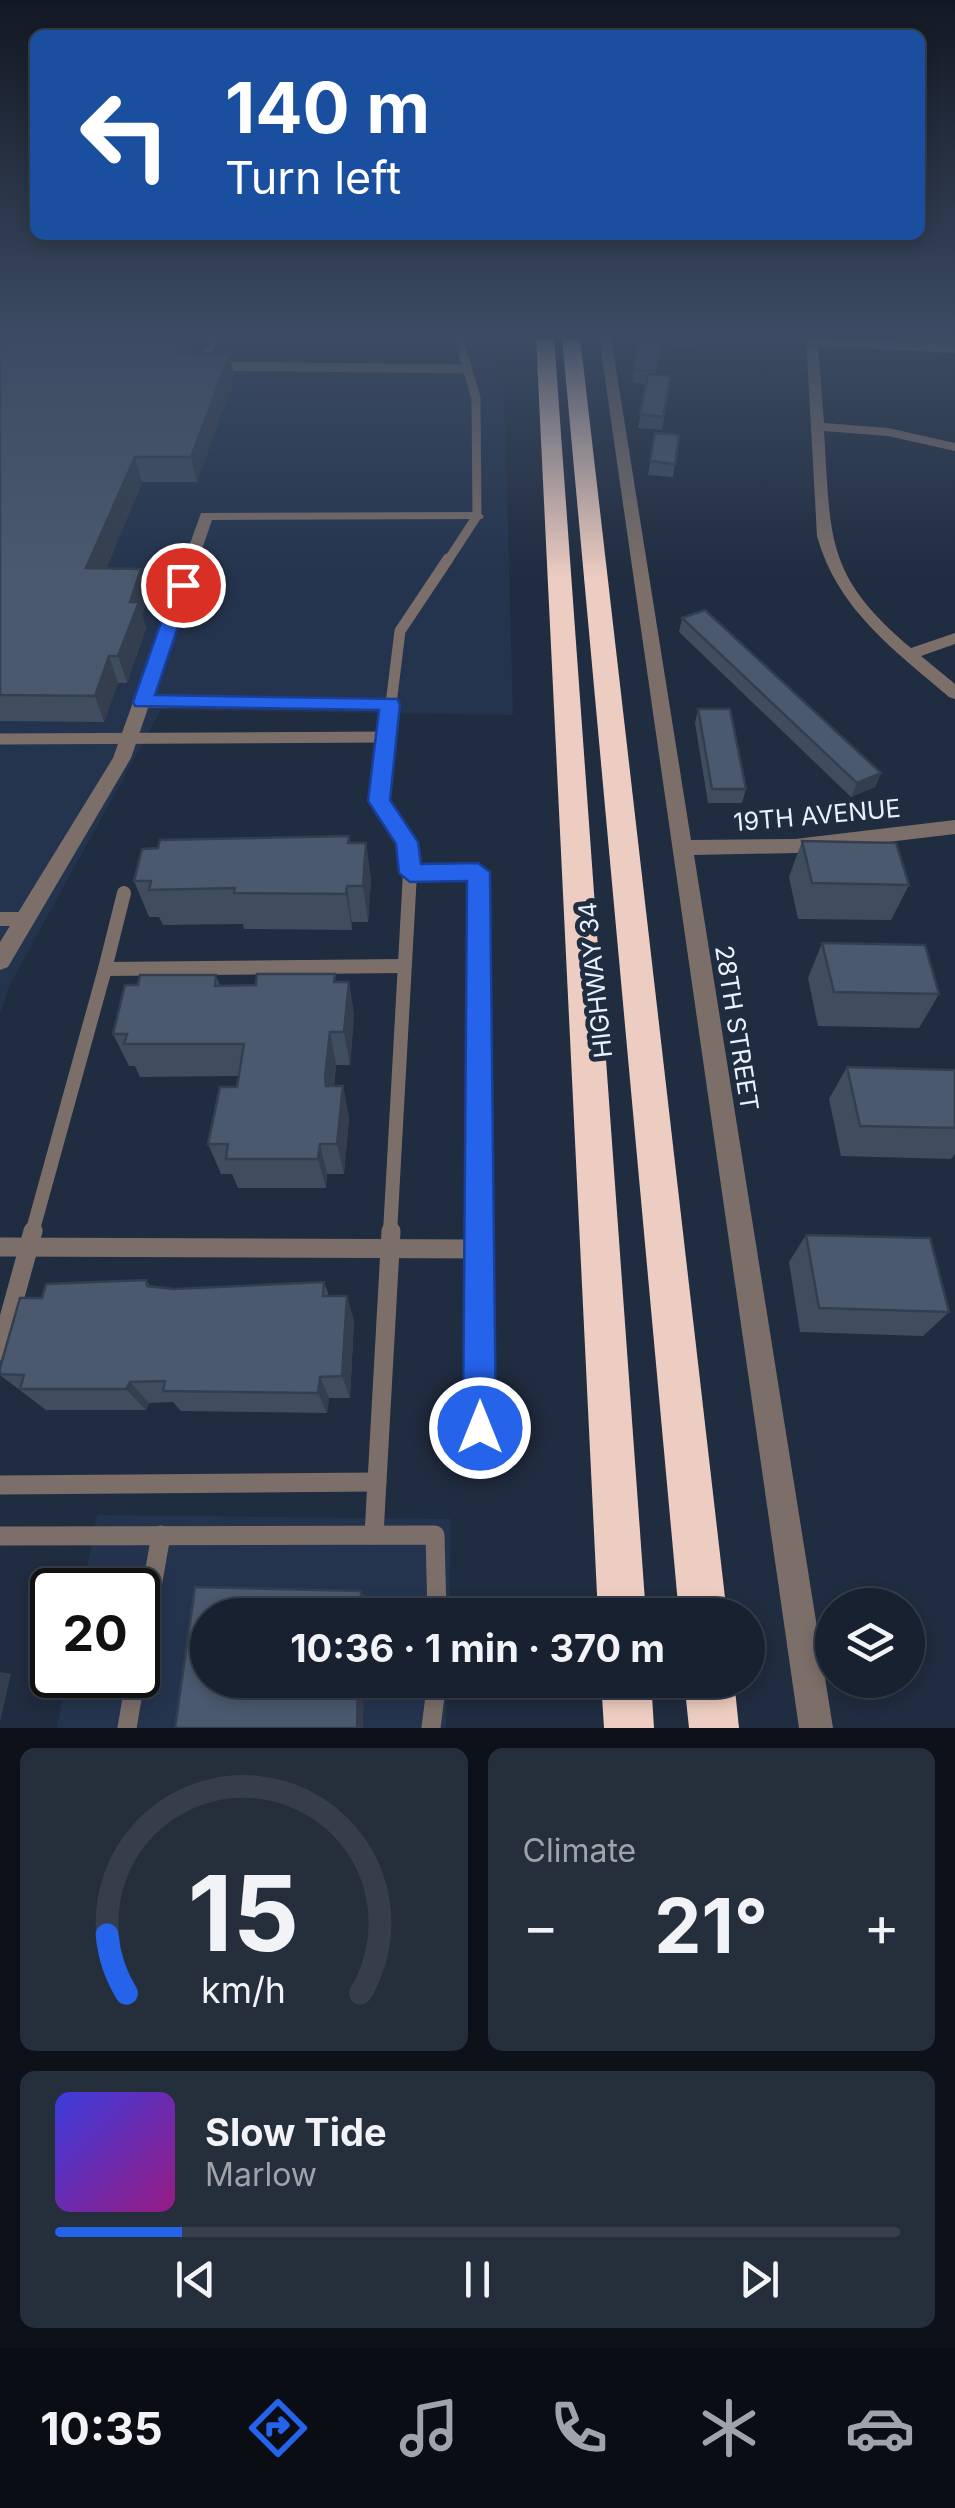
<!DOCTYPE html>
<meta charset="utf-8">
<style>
:root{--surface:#18212f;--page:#252e3b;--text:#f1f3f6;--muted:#9fa3aa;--line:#363e4b;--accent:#2563eb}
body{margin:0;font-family:Inter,sans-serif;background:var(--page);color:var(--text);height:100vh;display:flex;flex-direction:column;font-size:38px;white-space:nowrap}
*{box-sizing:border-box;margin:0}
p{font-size:32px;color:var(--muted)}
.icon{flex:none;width:55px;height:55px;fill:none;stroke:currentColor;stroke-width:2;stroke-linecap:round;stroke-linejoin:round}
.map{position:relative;height:1728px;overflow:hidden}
.details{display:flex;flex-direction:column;gap:20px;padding:20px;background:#0d121a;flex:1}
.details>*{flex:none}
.hud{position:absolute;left:30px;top:30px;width:895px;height:210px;border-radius:15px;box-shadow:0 5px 15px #0003,0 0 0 2px var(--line);background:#1a4fa0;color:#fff;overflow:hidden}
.tools{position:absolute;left:815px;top:1588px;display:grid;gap:20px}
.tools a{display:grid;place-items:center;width:110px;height:110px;border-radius:50%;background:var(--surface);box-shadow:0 5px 15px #0003,0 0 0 2px var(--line);font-size:50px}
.speed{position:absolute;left:30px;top:1568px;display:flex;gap:20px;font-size:50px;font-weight:700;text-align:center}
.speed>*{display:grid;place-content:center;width:130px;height:130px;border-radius:50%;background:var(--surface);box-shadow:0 5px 15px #0003,0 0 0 2px var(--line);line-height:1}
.speed .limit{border:5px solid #111;border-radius:15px;background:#fff;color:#111}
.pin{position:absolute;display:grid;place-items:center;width:85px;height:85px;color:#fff;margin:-42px;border:5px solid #fff;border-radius:50%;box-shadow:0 2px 10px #0007}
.me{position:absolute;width:110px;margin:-55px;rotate:0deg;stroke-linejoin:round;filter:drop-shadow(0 0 8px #0008)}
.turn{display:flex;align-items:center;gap:35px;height:210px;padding:0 30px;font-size:45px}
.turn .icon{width:130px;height:130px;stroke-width:2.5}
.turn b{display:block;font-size:70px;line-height:85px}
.big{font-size:75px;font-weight:700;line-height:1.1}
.details .tile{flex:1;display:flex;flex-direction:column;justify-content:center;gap:15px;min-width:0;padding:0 35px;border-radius:15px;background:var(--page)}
.details .dial{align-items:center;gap:0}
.dial svg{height:260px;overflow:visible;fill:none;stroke:var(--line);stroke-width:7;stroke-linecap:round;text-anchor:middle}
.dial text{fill:var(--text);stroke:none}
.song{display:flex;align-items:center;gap:30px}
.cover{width:120px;height:120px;border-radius:15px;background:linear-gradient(135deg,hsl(240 70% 55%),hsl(310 70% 35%))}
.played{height:10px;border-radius:5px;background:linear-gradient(90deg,var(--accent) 15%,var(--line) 15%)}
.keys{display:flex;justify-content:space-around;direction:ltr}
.heat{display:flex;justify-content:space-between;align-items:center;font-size:55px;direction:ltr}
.details .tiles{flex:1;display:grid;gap:20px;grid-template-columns:1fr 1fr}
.tile:last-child{grid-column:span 2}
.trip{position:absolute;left:190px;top:1598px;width:575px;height:100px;border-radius:50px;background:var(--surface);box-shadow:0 5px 15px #0003,0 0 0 2px var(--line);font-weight:700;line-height:100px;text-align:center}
.dock{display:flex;height:160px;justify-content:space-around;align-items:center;background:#0a0d13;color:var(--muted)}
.dock .icon{width:70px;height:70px}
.dock .current{color:var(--accent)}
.dock b{font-size:45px;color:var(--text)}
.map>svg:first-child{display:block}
.built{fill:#25344e}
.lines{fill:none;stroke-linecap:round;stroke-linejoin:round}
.lane-far3{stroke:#7c6f6a;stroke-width:9}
.lane-far2{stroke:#7c6f6a;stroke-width:11}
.lane-far1{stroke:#7c6f6a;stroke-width:14}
.lane{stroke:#7c6f6a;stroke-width:19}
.street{fill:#7c6f6a;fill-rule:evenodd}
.highway{fill:#edcdc1;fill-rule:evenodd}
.wall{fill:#404d5f}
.shaded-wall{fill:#343e4e}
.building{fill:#4b596f;stroke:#343e4e;stroke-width:2.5}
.route{fill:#2563eb;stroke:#184099;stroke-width:2.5}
.labels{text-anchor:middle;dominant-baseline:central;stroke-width:10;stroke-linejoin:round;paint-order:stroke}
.street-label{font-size:25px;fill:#e9f1fe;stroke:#202c3f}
</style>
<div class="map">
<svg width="955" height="1728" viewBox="0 0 955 1728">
<rect width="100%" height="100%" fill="#202c3f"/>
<g class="built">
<polygon points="0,337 486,337 504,385 513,715 161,710 9,986 0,1014"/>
<polygon points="97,1515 451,1519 449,1615 208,1615 208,1680 447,1680 446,1728 57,1728 67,1675 138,1675 138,1590 83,1590"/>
</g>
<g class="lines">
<g class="lane-far3">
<polyline points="215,337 204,362 207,366 468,369"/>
<polyline points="447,562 477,516 476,398 458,337"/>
</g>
<g class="lane-far2">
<polyline points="143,702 390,704"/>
<polyline points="0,739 388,737"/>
<polyline points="408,853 407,842 379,801 400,631 448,559"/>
</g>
<g class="lane-far1">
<polyline points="410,873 478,872 479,1233"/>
<polyline points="0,919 26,919"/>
<polyline points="105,969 124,893"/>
<polyline points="32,1233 105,969 404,966"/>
<polyline points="390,1233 410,873 408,850"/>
</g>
<g class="lane">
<polyline points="479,1231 480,1428"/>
<polyline points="0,1247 480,1249"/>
<polyline points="0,1351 33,1231"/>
<polyline points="0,1485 377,1482"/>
<polyline points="374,1535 391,1231"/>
<polyline points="0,1536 435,1535 437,1615"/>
<polyline points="138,1666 161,1535"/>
<polyline points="127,1728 136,1675"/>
<polyline points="431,1728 437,1680"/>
</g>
<g class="street">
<polygon points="599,337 611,337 691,840 795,839 955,820 955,834 795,853 694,855 833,1728 799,1728"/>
<path d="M806,337L955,345V353L818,346L824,423L888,428L955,443V451L888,436L824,431C831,537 824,575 911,648L955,633V644L921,656L955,684V699L949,697C894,650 837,609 817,536Z"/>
<polygon points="477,512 484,516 482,519 212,520 131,758 8,967 0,970 0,942 113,758 201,513"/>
</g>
<g class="highway">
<polygon points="536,337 554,337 646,1615 598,1615"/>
<polygon points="562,337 580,337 727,1615 679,1615"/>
<polygon points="601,1680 651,1680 654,1728 604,1728"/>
<polygon points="684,1680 734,1680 739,1728 689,1728"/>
</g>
</g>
<g class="wall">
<polygon points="0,337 198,337 191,354 230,354 234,378 197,482 142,482 106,569 149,595 142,615 146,628 127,683 118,683 104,722 0,721"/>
<polygon points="626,337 699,337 697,347 662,344 656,374 671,376 662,430 638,428 646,384 632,382 639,346 625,344"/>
<polygon points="655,433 679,435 673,477 648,475"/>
<polygon points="682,618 881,773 875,787 851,797 679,632"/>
<polygon points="698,709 746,789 742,803 708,803 695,723"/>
<polygon points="349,836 350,843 366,843 371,880 368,922 352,922 352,930 244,929 243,924 163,925 159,917 149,917 134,881"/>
<polygon points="802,841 909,885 891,920 798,919 789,877"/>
<polygon points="822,943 939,994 919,1028 818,1026 808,978"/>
<polygon points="216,975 220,986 349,982 354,1016 350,1065 336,1065 334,1086 343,1086 349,1118 344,1174 327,1174 326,1188 238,1188 232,1174 221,1174 208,1144 237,1087 239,1076 140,1077 135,1066 129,1066 113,1034 138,985"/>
<polygon points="847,1067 955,1128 955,1154 951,1159 841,1156 829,1099"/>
<polygon points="806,1235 949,1312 923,1336 800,1332 789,1262"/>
<polygon points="146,1280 151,1287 174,1289 324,1282 329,1296 354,1320 350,1398 329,1398 327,1413 181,1411 173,1402 149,1403 146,1410 46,1410 0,1375 0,1368 42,1298"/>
</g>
<g class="shaded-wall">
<polygon points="183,337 198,337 181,378 176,353"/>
<polygon points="230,354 234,378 197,482 191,457"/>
<polygon points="135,457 142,482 95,595 86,568"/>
<polygon points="141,569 149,595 142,615 146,628 127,683 118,656 130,602"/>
<polygon points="109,656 118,683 104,722 95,696"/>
<polygon points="881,773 875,787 851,797 857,783"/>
<polygon points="366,843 371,880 368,922 363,886"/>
<polygon points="347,886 352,922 352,930 346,894"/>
<polygon points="349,982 354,1016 350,1065 344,1032"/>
<polygon points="330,1032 336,1065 332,1109 325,1077"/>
<polygon points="343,1086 349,1118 344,1174 337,1144"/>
<polygon points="320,1144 327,1174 326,1188 318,1159"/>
<polygon points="347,1296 354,1320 350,1398 342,1376"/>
<polygon points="320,1377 329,1398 327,1413 318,1393"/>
<polygon points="130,1382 149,1403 146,1410 126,1389"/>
<polygon points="361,1591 367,1598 366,1615 361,1615"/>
<polygon points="0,1672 11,1674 0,1722"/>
<polygon points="358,1680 364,1680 363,1728 357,1728"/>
</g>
<g class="building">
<polygon points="0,337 183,337 176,353 230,354 191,457 135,457 86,568 141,569 130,602 139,602 118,656 109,656 95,696 0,695"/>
<polygon points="641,337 662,337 656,371 633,369"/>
<polygon points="648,374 671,376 663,417 640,414"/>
<polygon points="655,433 679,435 675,464 650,461"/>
<polygon points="705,610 881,773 857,783 682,618"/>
<polygon points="698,709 730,709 746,789 712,789"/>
<polygon points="349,836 348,843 366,843 363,886 347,886 346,894 234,893 235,888 149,890 151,881 134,881 142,849 158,848 160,840"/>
<polygon points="802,841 896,843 909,885 812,883"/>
<polygon points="822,943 925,945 939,994 834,992"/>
<polygon points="257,974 335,974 334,982 349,982 344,1032 330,1032 325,1077 326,1086 343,1086 337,1144 320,1144 318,1159 226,1159 228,1144 208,1144 220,1087 237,1087 244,1044 124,1044 127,1034 113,1034 125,985 138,985 140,975 216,975 215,986 256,985"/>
<polygon points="847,1067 955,1070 955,1128 860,1126"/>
<polygon points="806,1235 930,1238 949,1312 819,1308"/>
<polygon points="146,1280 147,1286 174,1289 324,1282 323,1296 347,1296 342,1376 320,1377 318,1393 163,1391 165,1381 130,1382 126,1389 20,1389 24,1375 0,1374 0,1368 20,1298 42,1298 46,1284"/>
<polygon points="195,1587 361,1591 361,1615 208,1615 208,1680 358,1680 357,1728 175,1728"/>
</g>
<linearGradient id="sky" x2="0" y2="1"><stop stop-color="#121823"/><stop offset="0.58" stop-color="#3c4b63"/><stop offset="1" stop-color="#3c4b63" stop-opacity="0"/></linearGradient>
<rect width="955" height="579" fill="url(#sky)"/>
<polygon class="route" points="183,580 192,585 155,695 397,699 400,704 390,800 418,842 421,864 478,863 490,872 496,1428 491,1439 480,1444 468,1439 463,1428 467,881 410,882 399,873 396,844 368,801 379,710 135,706 133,702 174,585"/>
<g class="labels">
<g class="street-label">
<text transform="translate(817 815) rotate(-5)">19TH AVENUE</text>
<text transform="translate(595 980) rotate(-96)">HIGHWAY 34</text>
<text transform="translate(737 1028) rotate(81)">28TH STREET</text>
</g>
</g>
</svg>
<div class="tools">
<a><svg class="icon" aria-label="layers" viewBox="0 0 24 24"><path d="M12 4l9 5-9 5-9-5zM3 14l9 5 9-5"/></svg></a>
</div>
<div class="speed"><div class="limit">20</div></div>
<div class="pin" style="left:183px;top:585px;background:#d93025"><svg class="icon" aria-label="arrive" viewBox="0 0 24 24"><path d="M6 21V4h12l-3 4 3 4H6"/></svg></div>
<svg class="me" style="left:480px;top:1428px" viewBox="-20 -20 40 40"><circle r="17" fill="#2563eb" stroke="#fff" stroke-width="3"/><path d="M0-11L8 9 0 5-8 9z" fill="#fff"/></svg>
<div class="trip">10:36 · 1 min · 370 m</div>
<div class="hud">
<div class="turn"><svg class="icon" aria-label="left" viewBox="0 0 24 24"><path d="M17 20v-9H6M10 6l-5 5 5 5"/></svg><div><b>140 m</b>Turn left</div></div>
</div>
</div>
<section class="details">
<div class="tiles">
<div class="tile dial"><svg viewBox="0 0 100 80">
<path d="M14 69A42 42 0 1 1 86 69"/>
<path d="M14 69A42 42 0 0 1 8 51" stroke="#2563eb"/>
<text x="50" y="56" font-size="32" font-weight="700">15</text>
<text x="50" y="72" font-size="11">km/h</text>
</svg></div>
<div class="tile"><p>Climate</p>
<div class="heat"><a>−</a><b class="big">21°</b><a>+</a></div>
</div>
<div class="tile">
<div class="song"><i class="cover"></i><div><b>Slow Tide</b><p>Marlow</p></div></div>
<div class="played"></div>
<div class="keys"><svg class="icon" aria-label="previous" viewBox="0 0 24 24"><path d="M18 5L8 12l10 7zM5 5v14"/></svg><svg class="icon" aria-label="pause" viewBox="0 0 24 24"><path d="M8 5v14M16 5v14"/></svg><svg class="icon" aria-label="next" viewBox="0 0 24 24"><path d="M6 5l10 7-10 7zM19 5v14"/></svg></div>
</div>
</div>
</section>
<nav class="dock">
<b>10:35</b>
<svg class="icon current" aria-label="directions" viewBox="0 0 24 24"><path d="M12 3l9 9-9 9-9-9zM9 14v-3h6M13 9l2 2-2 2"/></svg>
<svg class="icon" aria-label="music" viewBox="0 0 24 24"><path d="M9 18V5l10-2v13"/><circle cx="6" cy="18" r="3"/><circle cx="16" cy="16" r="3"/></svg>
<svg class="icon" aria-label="phone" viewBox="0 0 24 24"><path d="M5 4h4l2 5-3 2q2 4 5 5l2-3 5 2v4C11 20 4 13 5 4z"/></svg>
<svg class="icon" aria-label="climate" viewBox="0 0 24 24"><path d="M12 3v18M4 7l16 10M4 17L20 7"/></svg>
<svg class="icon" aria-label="car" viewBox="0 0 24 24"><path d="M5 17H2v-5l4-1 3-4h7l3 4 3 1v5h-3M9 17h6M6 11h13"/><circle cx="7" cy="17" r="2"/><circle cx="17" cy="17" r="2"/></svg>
</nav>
